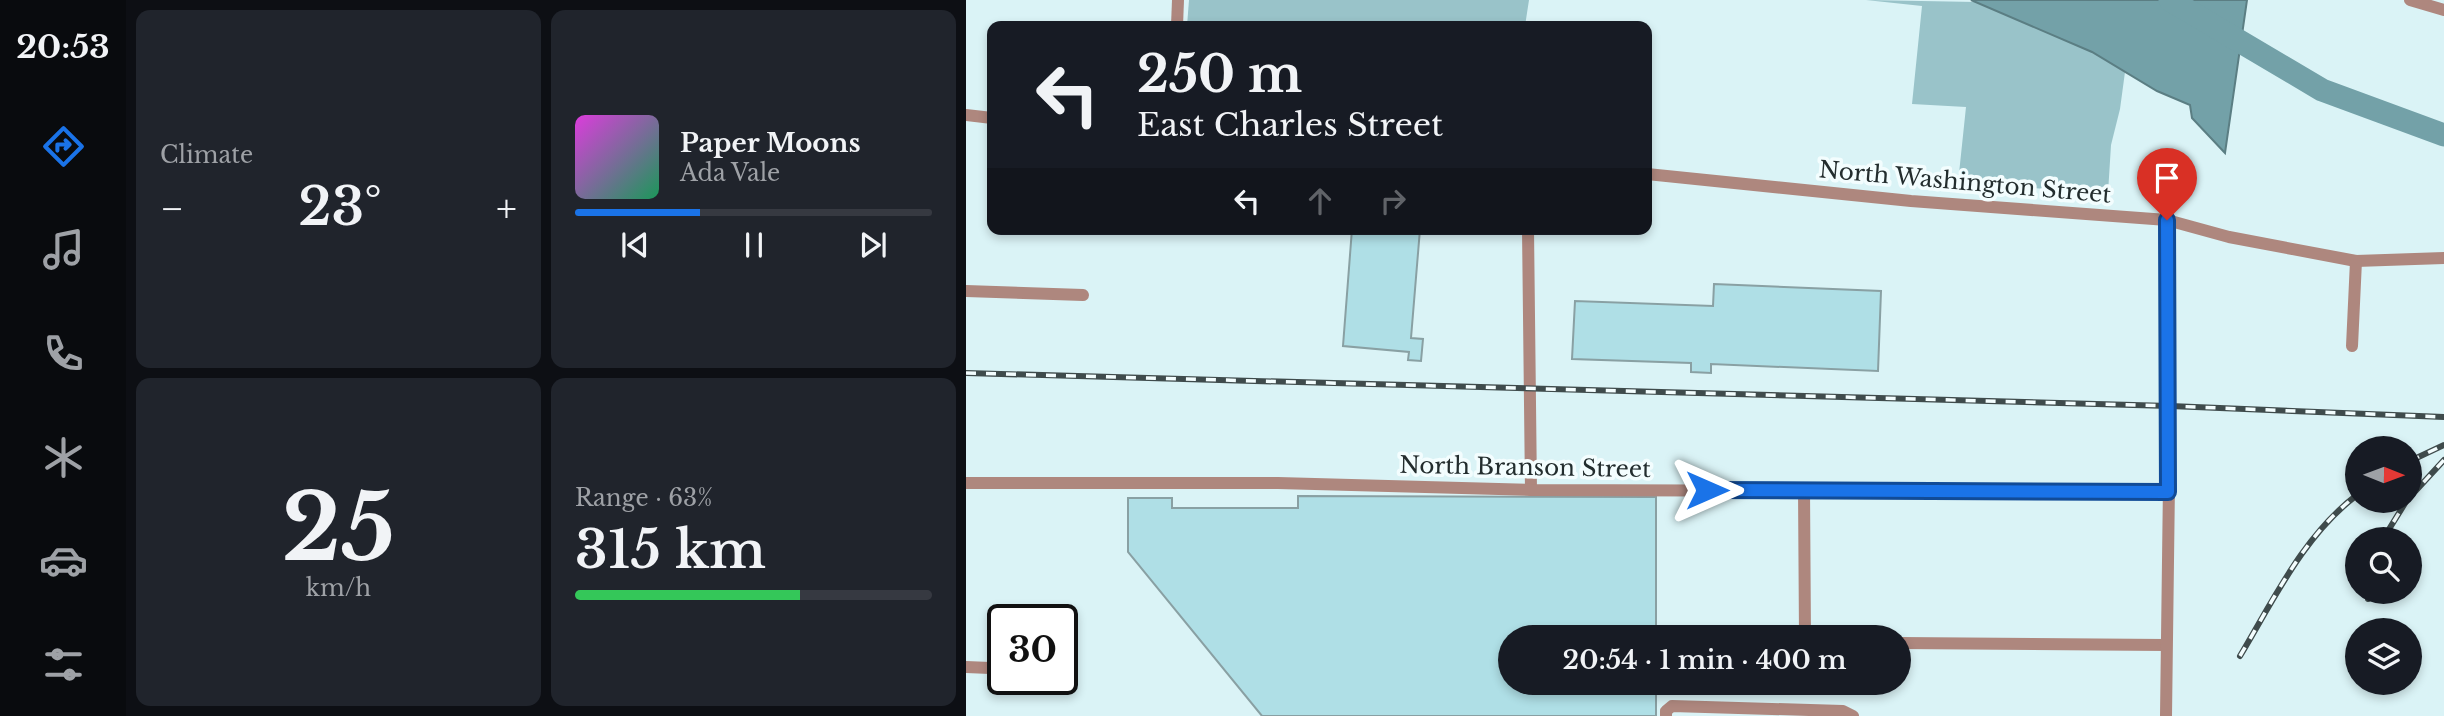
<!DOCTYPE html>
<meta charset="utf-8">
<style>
:root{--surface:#171b24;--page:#20242c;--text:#f1f3f6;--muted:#9ea1a6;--line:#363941;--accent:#1a73e8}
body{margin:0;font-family:"Libre Baskerville",serif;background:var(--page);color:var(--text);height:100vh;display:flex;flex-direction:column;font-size:26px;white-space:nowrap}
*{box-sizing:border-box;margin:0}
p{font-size:23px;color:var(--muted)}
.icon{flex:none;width:38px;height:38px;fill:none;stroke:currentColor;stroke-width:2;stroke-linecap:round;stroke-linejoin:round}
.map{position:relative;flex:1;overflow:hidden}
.side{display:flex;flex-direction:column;gap:10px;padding:10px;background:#0d0f14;width:840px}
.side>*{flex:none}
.guide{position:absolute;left:21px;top:21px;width:665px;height:214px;border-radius:14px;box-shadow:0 4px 10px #0003;background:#171b24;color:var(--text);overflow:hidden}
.needle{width:46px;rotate:91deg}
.fabs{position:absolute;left:1379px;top:436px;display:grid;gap:14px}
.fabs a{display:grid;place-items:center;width:77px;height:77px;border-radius:50%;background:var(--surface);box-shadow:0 4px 10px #0003;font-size:35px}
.speed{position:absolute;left:21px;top:604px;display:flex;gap:14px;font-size:35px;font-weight:700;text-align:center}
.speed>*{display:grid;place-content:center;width:91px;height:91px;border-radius:50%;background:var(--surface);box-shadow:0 4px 10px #0003;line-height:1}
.speed .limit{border:4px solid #111;border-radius:10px;background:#fff;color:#111}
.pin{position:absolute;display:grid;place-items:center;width:60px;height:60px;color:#fff;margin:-72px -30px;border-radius:50% 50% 50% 0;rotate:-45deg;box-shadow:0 0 7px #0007}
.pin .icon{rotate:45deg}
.me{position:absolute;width:77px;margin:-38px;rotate:90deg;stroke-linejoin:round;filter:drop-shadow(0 0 5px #0008)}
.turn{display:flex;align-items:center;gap:24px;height:147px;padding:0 35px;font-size:32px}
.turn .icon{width:91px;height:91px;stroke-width:2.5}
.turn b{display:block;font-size:49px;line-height:60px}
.lanes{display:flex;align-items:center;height:66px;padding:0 35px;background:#0003;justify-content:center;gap:35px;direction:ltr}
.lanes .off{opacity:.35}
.big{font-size:52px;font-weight:600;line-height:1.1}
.side .tile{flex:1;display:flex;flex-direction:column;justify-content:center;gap:10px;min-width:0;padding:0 24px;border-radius:14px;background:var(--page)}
.side .dial{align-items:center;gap:0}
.dial b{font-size:91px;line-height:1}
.song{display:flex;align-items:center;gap:21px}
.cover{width:84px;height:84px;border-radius:10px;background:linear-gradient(135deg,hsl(300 70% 55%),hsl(150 70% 35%))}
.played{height:7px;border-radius:4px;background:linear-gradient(90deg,var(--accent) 35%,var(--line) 35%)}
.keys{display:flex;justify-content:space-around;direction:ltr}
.heat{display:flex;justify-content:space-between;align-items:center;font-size:38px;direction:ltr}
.charge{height:10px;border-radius:5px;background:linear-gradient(90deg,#34c759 63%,var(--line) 0)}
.side .tiles{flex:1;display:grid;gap:10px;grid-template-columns:repeat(2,1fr)}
.trip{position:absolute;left:532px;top:625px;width:413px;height:70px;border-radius:35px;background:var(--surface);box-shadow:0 4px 10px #0003;font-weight:600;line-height:70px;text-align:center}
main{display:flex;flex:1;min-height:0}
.dock{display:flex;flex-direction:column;width:126px;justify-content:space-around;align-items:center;background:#090b0e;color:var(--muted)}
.dock .icon{width:49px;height:49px}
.dock .on{color:var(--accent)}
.dock b{font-size:32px;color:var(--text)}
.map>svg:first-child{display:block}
.green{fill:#99c3c9}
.water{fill:#73a1a8;stroke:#5b7e83;stroke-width:2}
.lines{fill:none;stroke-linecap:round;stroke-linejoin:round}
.river{stroke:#73a1a8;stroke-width:23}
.building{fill:#afdfe6;stroke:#89a0a3;stroke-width:2}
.minor{stroke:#ae877e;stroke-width:12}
.rail-casing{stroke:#3f4b4c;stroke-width:6}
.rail{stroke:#f3fdfe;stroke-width:3.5;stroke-dasharray:10;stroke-linecap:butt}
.route-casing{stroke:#114b97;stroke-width:18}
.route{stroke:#1a73e8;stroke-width:12}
.labels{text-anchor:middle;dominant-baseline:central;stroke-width:7;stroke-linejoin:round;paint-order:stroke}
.street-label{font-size:23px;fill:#232d2e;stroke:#f3fdfe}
</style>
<main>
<nav class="dock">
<b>20:53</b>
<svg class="icon on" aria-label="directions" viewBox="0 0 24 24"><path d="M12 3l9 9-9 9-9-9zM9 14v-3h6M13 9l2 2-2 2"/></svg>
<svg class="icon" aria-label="music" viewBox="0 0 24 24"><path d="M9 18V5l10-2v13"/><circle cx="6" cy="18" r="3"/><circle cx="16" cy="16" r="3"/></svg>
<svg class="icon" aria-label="phone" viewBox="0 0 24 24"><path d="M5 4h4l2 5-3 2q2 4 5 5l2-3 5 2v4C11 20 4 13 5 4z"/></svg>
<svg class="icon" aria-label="climate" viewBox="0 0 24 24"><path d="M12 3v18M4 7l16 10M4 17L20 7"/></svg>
<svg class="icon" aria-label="car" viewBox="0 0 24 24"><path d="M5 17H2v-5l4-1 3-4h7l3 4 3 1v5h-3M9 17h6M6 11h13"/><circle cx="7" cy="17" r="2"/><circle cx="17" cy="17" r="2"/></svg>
<svg class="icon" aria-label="filters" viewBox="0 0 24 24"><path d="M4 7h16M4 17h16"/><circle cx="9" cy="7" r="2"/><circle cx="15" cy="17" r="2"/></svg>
</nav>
<section class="side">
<div class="tiles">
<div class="tile"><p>Climate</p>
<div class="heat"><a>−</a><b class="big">23°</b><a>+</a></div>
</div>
<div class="tile">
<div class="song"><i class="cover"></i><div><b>Paper Moons</b><p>Ada Vale</p></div></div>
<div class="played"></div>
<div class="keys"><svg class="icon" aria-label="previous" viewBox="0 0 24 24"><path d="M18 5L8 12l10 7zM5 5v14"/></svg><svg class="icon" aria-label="pause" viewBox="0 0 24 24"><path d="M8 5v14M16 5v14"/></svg><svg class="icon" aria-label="next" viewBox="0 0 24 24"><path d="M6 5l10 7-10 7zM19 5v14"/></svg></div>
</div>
<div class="tile dial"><b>25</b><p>km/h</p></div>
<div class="tile"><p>Range · 63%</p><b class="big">315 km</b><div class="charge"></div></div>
</div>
</section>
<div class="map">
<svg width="1478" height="716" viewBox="0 0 1478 716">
<rect width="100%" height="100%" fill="#daf3f6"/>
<g class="green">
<polygon points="223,0 563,0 559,26 221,26"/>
<polygon points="900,0 1010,2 1126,52 1159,72 1154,109 1145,145 1142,193 992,183 1000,107 946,104 956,6"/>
</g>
<polygon class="water" points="1005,0 1281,0 1259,153 1226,118 1224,105 1191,91 1126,52"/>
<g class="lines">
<polyline class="river" points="1204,0 1356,90 1478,135"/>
</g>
<g class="building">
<polygon points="386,229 454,229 445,338 457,339 455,361 442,360 443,352 377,346"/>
<polygon points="748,284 915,291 912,371 745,364 745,373 725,372 725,363 606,359 609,301 747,306"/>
<polygon points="332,496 690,497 690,637 544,637 544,682 690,682 690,716 296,716 162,552 162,498 206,498 206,508 332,508"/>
</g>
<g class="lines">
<g class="minor">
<polyline points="1444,0 1478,10"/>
<polyline points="211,26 212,0"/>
<polyline points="0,115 26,118"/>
<polyline points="681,174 945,201 1201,220 1263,237 1390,261 1478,258"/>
<polyline points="562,229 565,490"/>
<polyline points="0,291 117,295"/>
<polyline points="1386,346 1390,261"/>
<polyline points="0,483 312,483 565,490 1202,492"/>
<polyline points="838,489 839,637"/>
<polyline points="933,643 1200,645"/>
<polyline points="0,667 24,668"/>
<polyline points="700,716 700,711 706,706 877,711 887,716"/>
<polyline points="1200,716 1204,406 1201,220"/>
</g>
<g class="rail-casing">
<g id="rail">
<polyline points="0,373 1204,406 1478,417"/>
<polyline points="1444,461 1478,445"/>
<polyline points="1444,497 1478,460"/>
<polyline points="1417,539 1441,500"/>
<polyline points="1402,599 1403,592"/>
<path d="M1274,656C1308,599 1338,535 1391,495"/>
</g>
</g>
<use href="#rail" class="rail"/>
</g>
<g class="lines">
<g class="route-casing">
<polyline id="route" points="741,490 1202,492 1201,220"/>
</g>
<use href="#route" class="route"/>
</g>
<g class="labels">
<g class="street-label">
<text transform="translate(999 182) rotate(5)">North Washington Street</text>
<text transform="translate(559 467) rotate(1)">North Branson Street</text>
</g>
</g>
</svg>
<div class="fabs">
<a><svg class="needle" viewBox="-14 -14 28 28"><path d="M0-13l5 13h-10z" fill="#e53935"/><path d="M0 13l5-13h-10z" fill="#9ea1a6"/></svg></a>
<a><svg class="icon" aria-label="search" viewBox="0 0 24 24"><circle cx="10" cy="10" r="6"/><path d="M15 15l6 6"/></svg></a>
<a><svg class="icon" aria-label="layers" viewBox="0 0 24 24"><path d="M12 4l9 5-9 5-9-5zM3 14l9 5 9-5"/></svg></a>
</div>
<div class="speed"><div class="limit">30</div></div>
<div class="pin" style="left:1201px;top:220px;background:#d93025"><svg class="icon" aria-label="arrive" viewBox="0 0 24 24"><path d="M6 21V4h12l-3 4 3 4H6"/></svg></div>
<svg class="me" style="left:741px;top:490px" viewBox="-20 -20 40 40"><path d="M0-17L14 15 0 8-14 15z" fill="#1a73e8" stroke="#fff" stroke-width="4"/></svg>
<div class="trip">20:54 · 1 min · 400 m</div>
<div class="guide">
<div class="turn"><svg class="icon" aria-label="left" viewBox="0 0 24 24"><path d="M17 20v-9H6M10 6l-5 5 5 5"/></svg><div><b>250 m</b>East Charles Street</div></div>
<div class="lanes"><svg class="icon" aria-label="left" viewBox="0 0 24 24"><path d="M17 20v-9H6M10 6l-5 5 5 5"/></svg><svg class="icon off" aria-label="ahead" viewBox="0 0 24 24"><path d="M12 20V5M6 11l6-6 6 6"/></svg><svg class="icon off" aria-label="right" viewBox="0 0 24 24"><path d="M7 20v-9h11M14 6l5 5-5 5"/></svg></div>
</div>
</div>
</main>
